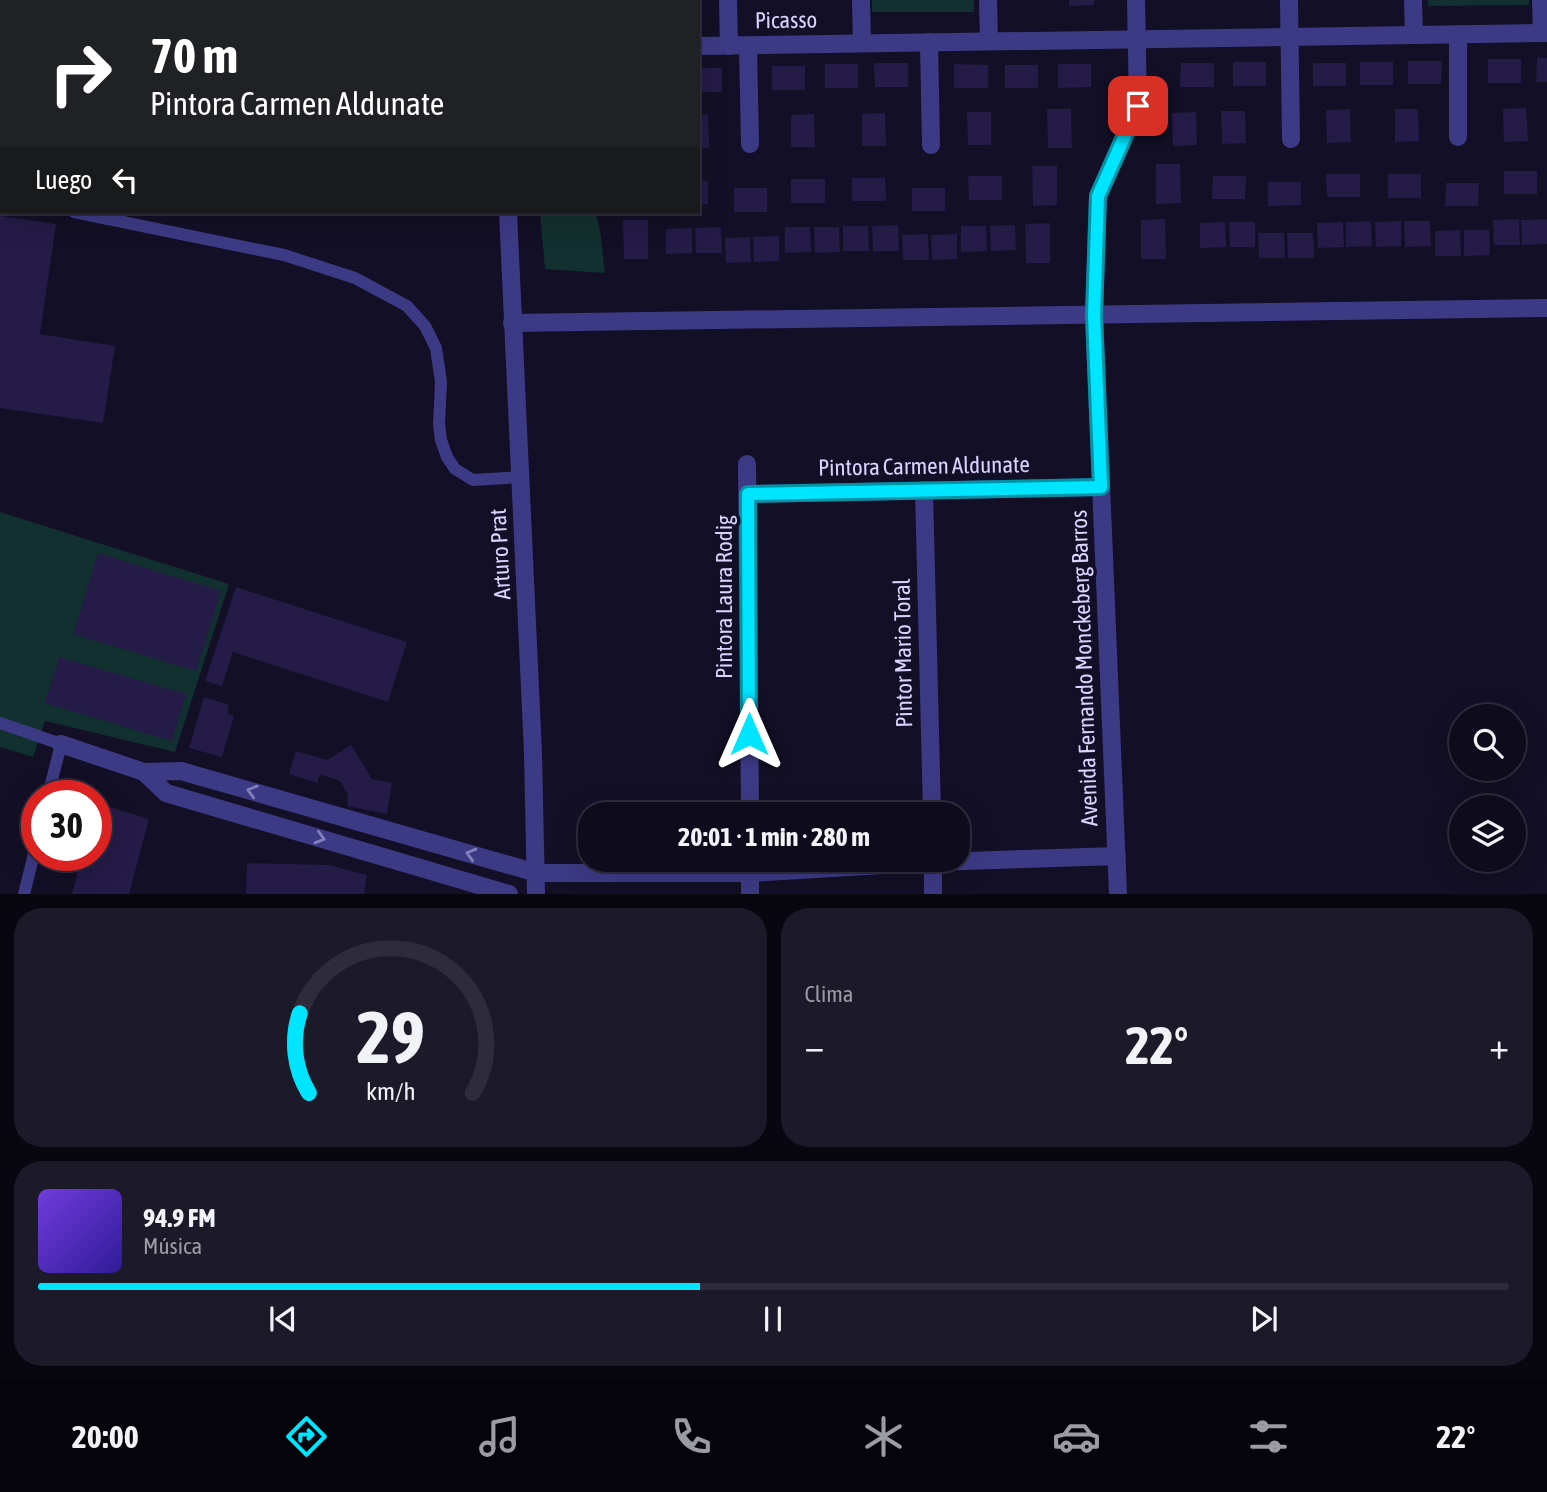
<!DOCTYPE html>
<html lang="es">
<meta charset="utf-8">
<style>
:root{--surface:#0e0b1c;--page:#1c1929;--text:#f1f3f6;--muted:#9b9ba3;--line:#2e2b3b;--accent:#00e5ff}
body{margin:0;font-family:"Asap Condensed",sans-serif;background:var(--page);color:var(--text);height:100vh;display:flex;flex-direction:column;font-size:26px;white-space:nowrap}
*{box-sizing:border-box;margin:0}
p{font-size:23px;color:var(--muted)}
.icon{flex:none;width:38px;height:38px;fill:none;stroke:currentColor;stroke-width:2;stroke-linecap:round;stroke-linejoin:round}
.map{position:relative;height:894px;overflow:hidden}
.drawer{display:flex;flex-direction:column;gap:14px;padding:14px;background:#08060f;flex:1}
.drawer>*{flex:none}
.guide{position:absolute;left:0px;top:0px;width:700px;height:214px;box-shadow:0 7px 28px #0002,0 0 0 2px var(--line);background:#202124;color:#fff;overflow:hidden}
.controls{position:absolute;left:1449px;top:704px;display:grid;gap:14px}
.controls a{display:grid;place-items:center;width:77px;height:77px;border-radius:50%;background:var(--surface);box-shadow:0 7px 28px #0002,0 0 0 2px var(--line);font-size:35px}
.speed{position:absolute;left:21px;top:780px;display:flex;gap:14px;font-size:35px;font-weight:700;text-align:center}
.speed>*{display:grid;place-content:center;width:91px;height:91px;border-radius:50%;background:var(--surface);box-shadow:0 7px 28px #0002,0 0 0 2px var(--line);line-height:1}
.speed .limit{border:10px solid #d22;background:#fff;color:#111}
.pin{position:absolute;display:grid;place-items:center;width:60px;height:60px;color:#fff;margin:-30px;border-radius:14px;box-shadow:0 4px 10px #0006}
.me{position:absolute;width:77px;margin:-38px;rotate:0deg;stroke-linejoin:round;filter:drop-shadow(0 0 5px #0008)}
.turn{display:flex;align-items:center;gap:24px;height:147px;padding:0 35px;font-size:32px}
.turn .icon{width:91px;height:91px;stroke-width:2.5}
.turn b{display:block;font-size:49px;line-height:60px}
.then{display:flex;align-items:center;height:66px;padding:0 35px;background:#0003;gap:14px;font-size:26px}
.big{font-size:52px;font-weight:700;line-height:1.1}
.drawer .tile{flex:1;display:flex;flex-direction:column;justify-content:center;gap:10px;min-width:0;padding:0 24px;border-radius:28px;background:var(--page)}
.drawer .dial{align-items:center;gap:0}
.dial svg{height:182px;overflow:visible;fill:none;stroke:var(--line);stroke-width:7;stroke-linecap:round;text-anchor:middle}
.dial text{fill:var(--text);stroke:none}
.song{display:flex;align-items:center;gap:21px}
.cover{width:84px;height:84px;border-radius:10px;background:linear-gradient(135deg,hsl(260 70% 55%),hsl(250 70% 35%))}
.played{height:7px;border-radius:4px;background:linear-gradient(90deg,var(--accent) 45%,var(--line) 45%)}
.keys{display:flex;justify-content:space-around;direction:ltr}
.heat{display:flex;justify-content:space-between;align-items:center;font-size:38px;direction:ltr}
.drawer .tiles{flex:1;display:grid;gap:14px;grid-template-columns:1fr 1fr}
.tile:last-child{grid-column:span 2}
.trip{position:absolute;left:578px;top:802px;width:392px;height:70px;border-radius:28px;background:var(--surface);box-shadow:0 7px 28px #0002,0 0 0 2px var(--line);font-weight:700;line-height:70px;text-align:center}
.tab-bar{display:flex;height:112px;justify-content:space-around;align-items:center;background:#06040b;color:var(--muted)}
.tab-bar .icon{width:49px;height:49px}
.tab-bar .selected{color:var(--accent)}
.tab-bar b{font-size:32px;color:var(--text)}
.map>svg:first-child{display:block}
.green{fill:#12302f}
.building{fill:#241b47}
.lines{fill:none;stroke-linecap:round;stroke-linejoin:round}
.service{stroke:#3d3a85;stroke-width:12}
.minor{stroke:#3d3a85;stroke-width:18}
.tertiary{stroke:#3d3a85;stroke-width:18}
.oneway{stroke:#837fbc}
.route-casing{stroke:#0095a6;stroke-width:18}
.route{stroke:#00e5ff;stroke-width:12}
.labels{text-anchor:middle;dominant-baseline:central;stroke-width:7;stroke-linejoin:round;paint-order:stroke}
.street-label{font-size:23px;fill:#d9d4ff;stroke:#130f26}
</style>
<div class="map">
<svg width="1547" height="894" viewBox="0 0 1547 894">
<rect width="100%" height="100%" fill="#130f26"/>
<g class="green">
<rect x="872" y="0" width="102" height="12"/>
<polygon points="1428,0 1529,0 1529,5 1428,6"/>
<polygon points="540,212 595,212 600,230 605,273 545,269"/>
<polygon points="0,512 229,584 175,752 45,721 33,757 0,747"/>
</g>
<g class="building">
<polygon points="1069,0 1094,0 1094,5 1069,6"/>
<polygon points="1537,58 1547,58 1547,82 1536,82"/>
<rect x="1488" y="59" width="33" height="24"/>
<polygon points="1408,61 1442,61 1441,84 1408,84"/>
<rect x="1233" y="62" width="33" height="24"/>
<rect x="1360" y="62" width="33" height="23"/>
<polygon points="874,63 908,63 908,87 875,87"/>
<polygon points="1181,63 1214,63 1214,87 1180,87"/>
<rect x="1313" y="63" width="33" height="23"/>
<rect x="825" y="64" width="33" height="24"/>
<polygon points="954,64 988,65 988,88 954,88"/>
<polygon points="1058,64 1091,64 1091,87 1058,88"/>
<rect x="1005" y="65" width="33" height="23"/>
<rect x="772" y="66" width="33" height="24"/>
<rect x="698" y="68" width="24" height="24"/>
<polygon points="1526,108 1528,141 1504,142 1503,109"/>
<polygon points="1047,109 1071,109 1072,148 1048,148"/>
<polygon points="1350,109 1351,142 1327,143 1326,110"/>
<polygon points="1395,109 1418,109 1419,141 1395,142"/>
<polygon points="1221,111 1245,111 1246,143 1222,144"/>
<polygon points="967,112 991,112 991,145 968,145"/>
<polygon points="1196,112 1197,145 1173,146 1172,113"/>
<polygon points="885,113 886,146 862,146 862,114"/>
<polygon points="814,114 815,147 791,147 791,115"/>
<polygon points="698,115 708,115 709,148 698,148"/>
<polygon points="1156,164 1180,164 1181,203 1156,204"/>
<polygon points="1032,166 1057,166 1057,205 1033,206"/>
<rect x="1504" y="171" width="33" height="23"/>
<polygon points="1326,174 1360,174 1360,197 1327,197"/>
<rect x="1388" y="174" width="33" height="24"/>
<polygon points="968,176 1002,176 1002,200 969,200"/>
<polygon points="1213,176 1246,176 1245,199 1212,199"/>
<polygon points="852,178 885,178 886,201 852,201"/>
<rect x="791" y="179" width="34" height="24"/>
<rect x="698" y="181" width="10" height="23"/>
<polygon points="1268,182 1301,182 1301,205 1268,206"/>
<polygon points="1446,183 1479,183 1478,206 1445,206"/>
<rect x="734" y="188" width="33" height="24"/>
<rect x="912" y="188" width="33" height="23"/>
<polygon points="0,216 56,224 40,334 115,346 103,423 0,408"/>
<polygon points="1165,219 1166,259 1141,259 1141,220"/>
<polygon points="1519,219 1520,245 1494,245 1493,220"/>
<polygon points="1547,219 1547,244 1522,245 1521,220"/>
<polygon points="623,220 648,220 648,259 624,259"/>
<polygon points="1371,221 1372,246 1346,247 1346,222"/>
<polygon points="1401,221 1401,246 1376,247 1375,222"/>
<polygon points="1404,221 1430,221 1431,246 1405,247"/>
<polygon points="1225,222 1226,247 1200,248 1200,223"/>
<polygon points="1229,222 1255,222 1255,247 1230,247"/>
<polygon points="1343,222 1344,247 1318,248 1317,223"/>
<polygon points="1050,223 1050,263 1026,263 1025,224"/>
<polygon points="898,225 899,251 873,251 872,226"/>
<polygon points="1015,225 1016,250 991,251 990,226"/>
<polygon points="843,226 868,226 869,251 843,251"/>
<polygon points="961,226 986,226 987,251 961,252"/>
<polygon points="721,227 722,253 696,253 695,228"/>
<polygon points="785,227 810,227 811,252 785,253"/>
<polygon points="814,227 839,227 840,252 815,253"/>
<polygon points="692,228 692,253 666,254 666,229"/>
<polygon points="1460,230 1461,256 1435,256 1435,231"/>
<polygon points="1464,230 1489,230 1490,255 1464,256"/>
<polygon points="1258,233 1284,233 1285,258 1259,258"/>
<polygon points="1287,233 1313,233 1314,258 1288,258"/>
<polygon points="928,234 929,260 903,260 902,235"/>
<polygon points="957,234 957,259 932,260 931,235"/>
<polygon points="779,236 779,261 754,262 753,237"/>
<polygon points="750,237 751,262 726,263 725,238"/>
<polygon points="98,553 221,591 196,671 73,634"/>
<polygon points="236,587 407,642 388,702 233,652 222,686 205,681"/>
<polygon points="59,657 186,694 172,741 45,703"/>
<polygon points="204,697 229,705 227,713 234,716 222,757 189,748"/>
<polygon points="351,745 372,779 392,783 387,814 347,806 348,795 340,781 320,774 317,783 289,774 296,751 327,760"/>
<polygon points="96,803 149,819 129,894 72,894 82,856 96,856"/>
<polygon points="247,863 329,865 367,875 364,894 246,894"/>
</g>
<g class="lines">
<g class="service">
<polyline points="0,197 2,197"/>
<polyline points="74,212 284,255 355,278 407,306 425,326 436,348 441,382 439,424 441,440 447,457 455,469 473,480 521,477"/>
<polyline points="0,723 61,744 48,796"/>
<polyline points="24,894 37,842"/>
</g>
<g class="minor">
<polyline points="600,0 600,2"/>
<polyline points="728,0 729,46"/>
<polyline points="861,0 862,43"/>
<polyline points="988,0 989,41"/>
<polyline points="1289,0 1291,139"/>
<polyline points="1413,0 1414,35"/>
<polyline points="1541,0 1542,33"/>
<polyline points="929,42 931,145"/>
<polyline points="698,46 1547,33"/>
<polyline points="748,46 750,144"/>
<polyline points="1458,137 1458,34"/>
<polyline points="512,323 1547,308"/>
<polyline points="747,464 750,814"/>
<polyline points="924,490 932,814"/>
<polyline points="748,494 1101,487"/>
<polyline points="61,744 144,772 181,771 537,873 750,873 933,862 1117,856"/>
<polyline points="144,772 166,793 509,894"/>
<polyline points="750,859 750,894"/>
<polyline points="933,859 933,894"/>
<polyline points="1118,894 1094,315 1098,196 1138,106 1136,0"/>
</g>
<g class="tertiary">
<polyline points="499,0 500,2"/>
<polyline points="508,212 533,753 536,894"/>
</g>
</g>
<defs><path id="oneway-chevron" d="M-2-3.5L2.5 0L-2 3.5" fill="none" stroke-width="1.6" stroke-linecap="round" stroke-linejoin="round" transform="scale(1.75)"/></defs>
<g class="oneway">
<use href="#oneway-chevron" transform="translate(252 791) rotate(-164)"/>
<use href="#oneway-chevron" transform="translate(320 838) rotate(16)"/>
<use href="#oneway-chevron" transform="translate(471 854) rotate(-164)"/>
</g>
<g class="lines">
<g class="route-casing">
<polyline id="route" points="749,734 748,494 1101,487 1094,315 1098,196 1138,106"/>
</g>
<use href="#route" class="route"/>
</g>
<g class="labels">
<g class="street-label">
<text transform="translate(786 20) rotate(-1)">Picasso</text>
<text transform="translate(924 466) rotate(-1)">Pintora Carmen Aldunate</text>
<text transform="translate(500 554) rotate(-93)">Arturo Prat</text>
<text transform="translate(724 597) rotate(-90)">Pintora Laura Rodig</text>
<text transform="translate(903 653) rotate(-91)">Pintor Mario Toral</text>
<text transform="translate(1084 668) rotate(-92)">Avenida Fernando Monckeberg Barros</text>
</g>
</g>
</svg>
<div class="controls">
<a><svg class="icon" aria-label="search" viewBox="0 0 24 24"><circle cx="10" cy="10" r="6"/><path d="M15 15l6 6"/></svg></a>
<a><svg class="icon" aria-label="layers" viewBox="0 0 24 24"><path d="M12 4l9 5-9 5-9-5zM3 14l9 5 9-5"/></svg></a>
</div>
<div class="speed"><div class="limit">30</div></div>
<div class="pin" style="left:1138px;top:106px;background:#d93025"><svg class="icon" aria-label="arrive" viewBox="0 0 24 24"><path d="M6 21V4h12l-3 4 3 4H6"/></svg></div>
<svg class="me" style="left:749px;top:734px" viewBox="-20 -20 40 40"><path d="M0-17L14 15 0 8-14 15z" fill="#00e5ff" stroke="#fff" stroke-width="4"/></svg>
<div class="trip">20:01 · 1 min · 280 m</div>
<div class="guide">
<div class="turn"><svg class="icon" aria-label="right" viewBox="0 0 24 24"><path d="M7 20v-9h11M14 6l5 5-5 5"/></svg><div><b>70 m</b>Pintora Carmen Aldunate</div></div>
<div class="then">Luego<svg class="icon" aria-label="left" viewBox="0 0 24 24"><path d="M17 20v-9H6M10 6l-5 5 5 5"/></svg></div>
</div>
</div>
<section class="drawer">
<div class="tiles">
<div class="tile dial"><svg viewBox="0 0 100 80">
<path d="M14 69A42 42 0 1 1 86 69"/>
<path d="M14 69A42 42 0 0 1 10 34" stroke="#00e5ff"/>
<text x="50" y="56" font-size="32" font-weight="700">29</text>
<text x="50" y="72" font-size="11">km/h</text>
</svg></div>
<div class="tile"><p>Clima</p>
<div class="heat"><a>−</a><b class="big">22°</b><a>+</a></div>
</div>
<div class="tile">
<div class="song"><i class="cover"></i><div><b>94.9 FM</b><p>Música</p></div></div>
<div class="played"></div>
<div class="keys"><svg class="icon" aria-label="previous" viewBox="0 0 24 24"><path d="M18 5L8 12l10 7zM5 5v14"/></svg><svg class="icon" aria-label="pause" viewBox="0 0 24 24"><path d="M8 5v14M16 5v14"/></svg><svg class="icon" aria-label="next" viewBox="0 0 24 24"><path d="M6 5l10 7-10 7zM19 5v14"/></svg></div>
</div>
</div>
</section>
<nav class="tab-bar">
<b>20:00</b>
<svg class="icon selected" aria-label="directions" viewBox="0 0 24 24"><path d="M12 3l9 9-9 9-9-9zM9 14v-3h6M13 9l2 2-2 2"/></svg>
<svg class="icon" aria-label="music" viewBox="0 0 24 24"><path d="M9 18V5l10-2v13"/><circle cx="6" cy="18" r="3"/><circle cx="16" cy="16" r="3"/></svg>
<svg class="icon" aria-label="phone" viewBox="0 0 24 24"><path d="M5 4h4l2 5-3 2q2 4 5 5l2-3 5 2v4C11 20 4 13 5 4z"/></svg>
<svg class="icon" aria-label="climate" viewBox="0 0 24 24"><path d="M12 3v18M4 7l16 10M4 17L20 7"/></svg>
<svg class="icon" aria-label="car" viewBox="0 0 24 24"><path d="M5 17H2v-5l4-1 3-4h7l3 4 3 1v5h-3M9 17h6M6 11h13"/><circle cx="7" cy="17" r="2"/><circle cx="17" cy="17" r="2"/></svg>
<svg class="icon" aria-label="filters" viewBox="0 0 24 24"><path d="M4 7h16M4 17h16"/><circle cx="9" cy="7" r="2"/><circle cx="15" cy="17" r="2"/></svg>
<b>22°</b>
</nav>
